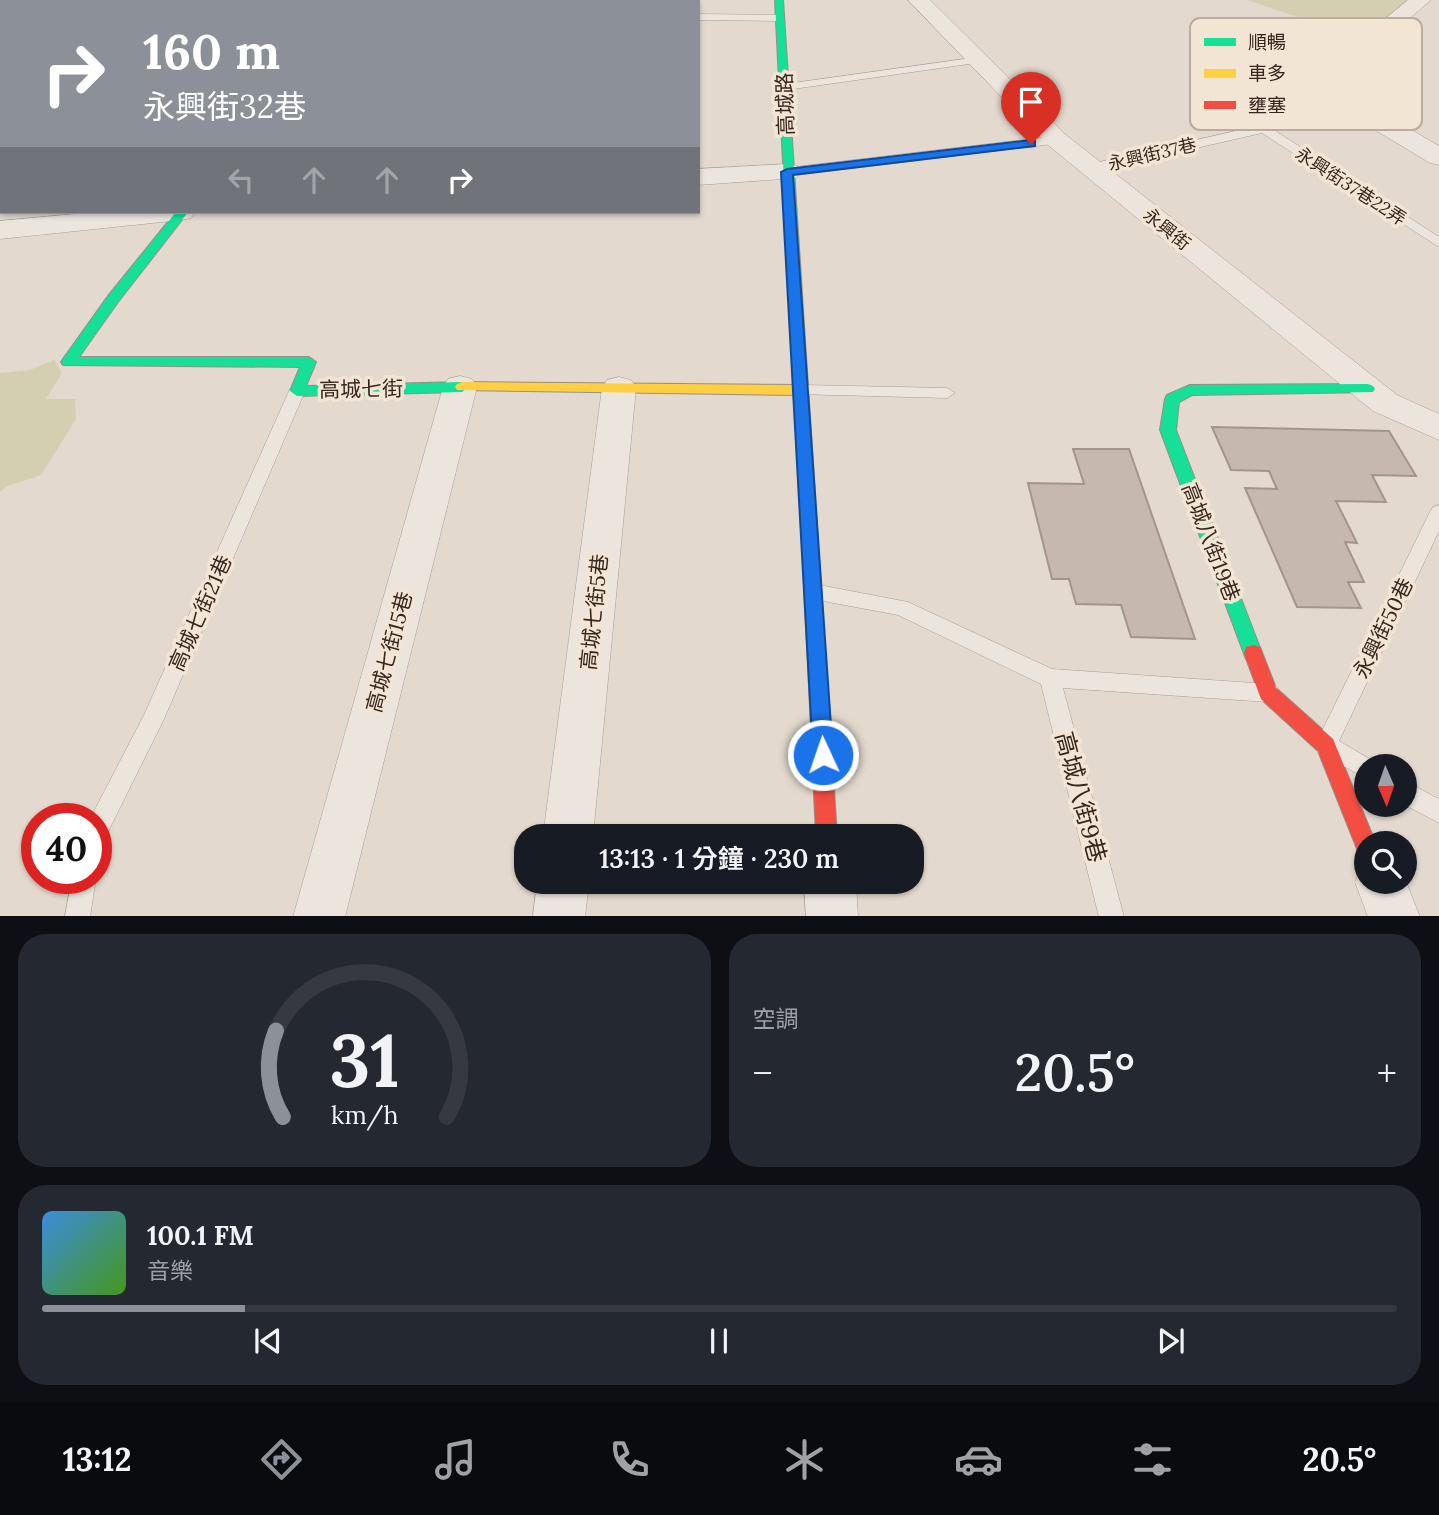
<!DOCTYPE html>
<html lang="zh-TW">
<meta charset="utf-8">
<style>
:root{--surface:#171b24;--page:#242831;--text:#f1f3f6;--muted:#9ea1a6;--line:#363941;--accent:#8c9099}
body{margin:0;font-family:Lora,"Noto Sans TC",serif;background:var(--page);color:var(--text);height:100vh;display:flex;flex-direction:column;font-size:26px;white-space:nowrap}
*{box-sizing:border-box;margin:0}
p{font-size:23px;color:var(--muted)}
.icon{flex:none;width:38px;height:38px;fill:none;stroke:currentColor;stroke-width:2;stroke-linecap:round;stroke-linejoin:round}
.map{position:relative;height:916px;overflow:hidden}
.sheet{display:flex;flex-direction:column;gap:18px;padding:18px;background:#0d0f14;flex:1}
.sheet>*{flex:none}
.top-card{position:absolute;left:0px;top:0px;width:700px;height:214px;box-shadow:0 2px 5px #0004;background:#8c9099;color:#fff;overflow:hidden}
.needle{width:46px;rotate:178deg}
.controls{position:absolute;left:1354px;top:754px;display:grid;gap:14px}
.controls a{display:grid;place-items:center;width:63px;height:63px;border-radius:50%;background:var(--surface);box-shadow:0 2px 5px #0004;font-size:35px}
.speed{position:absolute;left:21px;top:803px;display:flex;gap:14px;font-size:35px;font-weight:700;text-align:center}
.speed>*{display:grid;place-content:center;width:91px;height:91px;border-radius:50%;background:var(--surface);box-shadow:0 2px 5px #0004;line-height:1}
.speed .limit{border:10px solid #d22;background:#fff;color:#111}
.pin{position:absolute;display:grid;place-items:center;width:60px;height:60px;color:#fff;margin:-72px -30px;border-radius:50% 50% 50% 0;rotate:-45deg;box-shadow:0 0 7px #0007}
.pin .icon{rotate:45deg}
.me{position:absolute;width:77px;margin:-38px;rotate:357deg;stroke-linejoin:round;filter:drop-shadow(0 0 5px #0008)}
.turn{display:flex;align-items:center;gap:24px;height:147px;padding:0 28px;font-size:32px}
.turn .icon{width:91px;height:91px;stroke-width:2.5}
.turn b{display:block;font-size:49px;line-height:60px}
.lanes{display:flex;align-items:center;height:66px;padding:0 28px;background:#0003;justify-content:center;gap:35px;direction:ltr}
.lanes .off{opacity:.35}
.big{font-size:52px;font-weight:600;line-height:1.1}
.sheet .tile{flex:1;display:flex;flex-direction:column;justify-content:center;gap:10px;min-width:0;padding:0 24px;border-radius:28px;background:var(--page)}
.sheet .dial{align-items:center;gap:0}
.dial svg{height:182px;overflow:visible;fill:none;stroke:var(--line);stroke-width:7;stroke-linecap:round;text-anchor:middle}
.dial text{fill:var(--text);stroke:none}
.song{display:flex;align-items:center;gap:21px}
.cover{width:84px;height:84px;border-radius:10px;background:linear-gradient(135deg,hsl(210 70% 55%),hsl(100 70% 35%))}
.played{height:7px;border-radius:4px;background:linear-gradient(90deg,var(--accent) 15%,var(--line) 15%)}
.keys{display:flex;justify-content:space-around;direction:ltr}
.heat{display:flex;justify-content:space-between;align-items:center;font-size:38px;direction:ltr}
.sheet .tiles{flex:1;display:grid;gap:18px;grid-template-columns:1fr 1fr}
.tile:last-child{grid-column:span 2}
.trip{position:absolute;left:514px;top:824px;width:410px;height:70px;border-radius:28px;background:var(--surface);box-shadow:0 2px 5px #0004;font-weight:600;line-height:70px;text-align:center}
.menu{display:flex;height:112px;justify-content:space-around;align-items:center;background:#090b0e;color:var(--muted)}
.menu .icon{width:49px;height:49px}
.menu .on{color:var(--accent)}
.menu b{font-size:32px;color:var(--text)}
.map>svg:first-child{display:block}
.green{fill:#d5cfb1}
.building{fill:#c6b7af;stroke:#a3958d;stroke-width:2}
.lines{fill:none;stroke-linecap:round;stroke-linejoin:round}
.lane-casing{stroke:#a89f96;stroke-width:1}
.street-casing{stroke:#a89f96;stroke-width:1}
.fast-casing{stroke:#988e86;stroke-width:2}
.slow-casing{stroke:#988e86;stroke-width:2}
.jam-casing{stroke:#988e86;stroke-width:2}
.lane{fill:#ece5de;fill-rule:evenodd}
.street{fill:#ece5de;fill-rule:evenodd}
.fast{fill:#16e098;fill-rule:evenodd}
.slow{fill:#ffcf43;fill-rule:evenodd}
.jam{fill:#f24e42;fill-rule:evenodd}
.route{fill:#1a73e8;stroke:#114b97;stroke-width:2}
.labels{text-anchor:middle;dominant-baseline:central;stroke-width:7;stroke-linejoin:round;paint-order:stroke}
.far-street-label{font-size:18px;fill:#36261f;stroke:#f3e5d4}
.street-label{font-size:21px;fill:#36261f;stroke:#f3e5d4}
.near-street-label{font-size:24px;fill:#36261f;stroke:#f3e5d4}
.key{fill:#f3e5d4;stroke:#baac9e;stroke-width:2}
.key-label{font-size:19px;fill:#36261f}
</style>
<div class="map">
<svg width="1439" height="917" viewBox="0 0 1439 917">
<rect width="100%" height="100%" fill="#e3d9ce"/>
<g class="green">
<polygon points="1247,0 1410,0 1361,38"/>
<polygon points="54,360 62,373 46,399 75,399 76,419 41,475 7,486 0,492 0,373 30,370"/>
</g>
<g class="building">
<polygon points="1212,427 1389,431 1416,476 1372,475 1386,502 1336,501 1357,543 1345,542 1364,582 1348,582 1361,608 1297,607 1245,488 1277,489 1269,471 1231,470"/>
<polygon points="1073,449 1129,449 1195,639 1131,637 1121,605 1076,604 1069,579 1052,579 1028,483 1084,484"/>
</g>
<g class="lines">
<g class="lane-casing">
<g id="lane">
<polygon points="141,0 151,0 152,2 142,2"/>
<polygon points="521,0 531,0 520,2"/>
<polygon points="698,14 779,15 784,18 779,21 698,20"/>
<polygon points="979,57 984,60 983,62 786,90 780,87 786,84"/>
<polygon points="1336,108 1340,109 1340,115 1274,130 1439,237 1439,247 1262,133 1091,172 1085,168 1091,164"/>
<polygon points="1057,136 1061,137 1061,143 787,176 781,172 787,168"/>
<polygon points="802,385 947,388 955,393 947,398 796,394 794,390"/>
<polygon points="297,386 305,391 164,719 104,840 96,843 96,819 90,819 144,715 289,391"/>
<polygon points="1439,505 1439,531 1339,741 1375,762 1377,766 1367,766 1367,779 1318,752 1315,745 1430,512 1433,507"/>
<polygon points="814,584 908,602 1052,669 1268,684 1276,686 1279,693 1276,700 1268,702 1063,688 1124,917 1099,917 1041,684 898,615 807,598 804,592 807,586"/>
<polygon points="1405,781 1439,799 1439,823 1405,805"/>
<polygon points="72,878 96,878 90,917 65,917"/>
</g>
</g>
<g class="street-casing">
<g id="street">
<polygon points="908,0 930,0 1066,135 1397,395 1439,414 1439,440 1373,411 1048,145"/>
<polygon points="1408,0 1431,0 1333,84 1439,146 1439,165 1430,163 1309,90 1305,85"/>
<polygon points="787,164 797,166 800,172 797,178 698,185 698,169"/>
<polygon points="97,212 195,212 191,218 181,220 0,239 0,221"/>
<polygon points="460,376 472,379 477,387 345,917 293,917 443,387 448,379"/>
<polygon points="619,377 631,380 636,388 593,836 543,836 602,388 607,380"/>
<polygon points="1367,862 1367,882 1405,882 1405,879 1420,917 1368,917 1355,882 1363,864"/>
<polygon points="537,882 589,882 585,917 533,917"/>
<polygon points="804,882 856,882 858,917 806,917"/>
</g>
</g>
<g class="fast-casing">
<g id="fast">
<polygon points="775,0 783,0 826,665 824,671 817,673 810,671 808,665"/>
<polygon points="176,212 188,212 118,302 79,357 309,357 316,362 306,386 462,382 469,387 462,392 297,396 290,391 300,367 63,365 61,362 63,359 108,296"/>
<polygon points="1368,384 1373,386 1375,389 1373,392 1192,395 1179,402 1176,430 1262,653 1260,659 1253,661 1246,659 1160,430 1165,399 1167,395 1190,385"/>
</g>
</g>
<g class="slow-casing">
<polygon id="slow" points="462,382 802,385 809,390 802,395 457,390 455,387 457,384"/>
</g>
<g class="jam-casing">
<g id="jam">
<polygon points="1253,645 1260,647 1276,688 1333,739 1376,844 1367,844 1367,857 1359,854 1318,751 1261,699 1244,653 1246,647"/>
<polygon points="817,657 824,659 826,665 837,836 816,836 808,665 810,659"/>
</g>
</g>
<use href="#lane" class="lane"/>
<use href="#street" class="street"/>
<use href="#fast" class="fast"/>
<use href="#slow" class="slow"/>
<use href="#jam" class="jam"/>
</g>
<polygon class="route" points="1031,140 1035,141 1035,146 793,175 833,755 830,762 823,764 816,762 813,755 781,172 787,169"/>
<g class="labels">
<g class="far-street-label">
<text transform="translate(1152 154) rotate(-13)">永興街37巷</text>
<text transform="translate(1351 186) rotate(33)">永興街37巷22弄</text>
<text transform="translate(1167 229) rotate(39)">永興街</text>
</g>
<g class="street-label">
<text transform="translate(785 104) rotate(-92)">高城路</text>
<text transform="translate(361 389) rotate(-1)">高城七街</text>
<text transform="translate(1211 542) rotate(69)">高城八街19巷</text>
<text transform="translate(594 612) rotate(-84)">高城七街5巷</text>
<text transform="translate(200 613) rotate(-66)">高城七街21巷</text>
<text transform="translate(1383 628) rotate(-64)">永興街50巷</text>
<text transform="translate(389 652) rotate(-75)">高城七街15巷</text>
</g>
<g class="near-street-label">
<text transform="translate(1081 797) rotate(75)">高城八街9巷</text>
</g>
</g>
<rect x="1190" y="18" width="232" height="112" rx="10" class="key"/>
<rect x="1204" y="38" width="32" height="8" fill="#16e098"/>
<rect x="1204" y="69" width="32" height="9" fill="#ffcf43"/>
<rect x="1204" y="101" width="32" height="8" fill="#f24e42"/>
<g class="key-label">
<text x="1248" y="49">順暢</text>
<text x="1248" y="80">車多</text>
<text x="1248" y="112">壅塞</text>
</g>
</svg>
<div class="controls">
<a><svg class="needle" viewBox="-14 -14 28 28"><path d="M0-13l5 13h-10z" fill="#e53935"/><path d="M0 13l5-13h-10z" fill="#9ea1a6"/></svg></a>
<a><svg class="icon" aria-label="search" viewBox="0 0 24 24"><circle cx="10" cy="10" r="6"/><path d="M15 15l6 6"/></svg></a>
</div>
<div class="speed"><div class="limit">40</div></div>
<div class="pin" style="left:1031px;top:144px;background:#d93025"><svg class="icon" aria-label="arrive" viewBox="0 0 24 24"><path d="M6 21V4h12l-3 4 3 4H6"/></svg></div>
<svg class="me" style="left:823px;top:755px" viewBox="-20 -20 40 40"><circle r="17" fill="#1a73e8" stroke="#fff" stroke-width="3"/><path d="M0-11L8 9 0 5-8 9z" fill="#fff"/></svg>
<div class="trip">13:13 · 1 分鐘 · 230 m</div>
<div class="top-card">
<div class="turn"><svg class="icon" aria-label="right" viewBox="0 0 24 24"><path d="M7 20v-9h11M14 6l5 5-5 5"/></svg><div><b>160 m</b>永興街32巷</div></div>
<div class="lanes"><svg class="icon off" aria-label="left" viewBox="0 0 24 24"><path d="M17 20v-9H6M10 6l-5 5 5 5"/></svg><svg class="icon off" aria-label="ahead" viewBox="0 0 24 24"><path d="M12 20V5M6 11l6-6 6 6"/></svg><svg class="icon off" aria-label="ahead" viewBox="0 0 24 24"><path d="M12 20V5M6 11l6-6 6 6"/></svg><svg class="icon" aria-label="right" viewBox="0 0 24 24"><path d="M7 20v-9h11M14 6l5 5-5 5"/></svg></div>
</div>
</div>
<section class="sheet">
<div class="tiles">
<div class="tile dial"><svg viewBox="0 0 100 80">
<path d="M14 69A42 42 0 1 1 86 69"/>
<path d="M14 69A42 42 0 0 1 11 31" stroke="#8c9099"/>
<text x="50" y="56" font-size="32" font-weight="700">31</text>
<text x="50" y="72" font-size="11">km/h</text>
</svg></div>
<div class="tile"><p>空調</p>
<div class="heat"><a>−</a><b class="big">20.5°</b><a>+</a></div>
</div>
<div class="tile">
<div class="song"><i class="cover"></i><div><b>100.1 FM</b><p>音樂</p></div></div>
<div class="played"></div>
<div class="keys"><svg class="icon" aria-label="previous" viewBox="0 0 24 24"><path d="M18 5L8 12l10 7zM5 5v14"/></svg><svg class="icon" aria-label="pause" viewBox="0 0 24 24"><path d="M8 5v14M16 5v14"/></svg><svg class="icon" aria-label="next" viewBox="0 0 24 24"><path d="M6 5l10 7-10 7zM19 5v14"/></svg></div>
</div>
</div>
</section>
<nav class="menu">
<b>13:12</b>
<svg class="icon on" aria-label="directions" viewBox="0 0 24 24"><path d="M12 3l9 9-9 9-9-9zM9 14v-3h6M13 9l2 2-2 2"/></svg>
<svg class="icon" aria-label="music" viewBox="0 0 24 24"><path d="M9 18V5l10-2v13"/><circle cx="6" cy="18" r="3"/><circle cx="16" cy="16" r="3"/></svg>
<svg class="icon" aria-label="phone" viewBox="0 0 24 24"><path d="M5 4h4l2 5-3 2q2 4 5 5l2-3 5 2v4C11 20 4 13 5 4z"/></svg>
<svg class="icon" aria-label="climate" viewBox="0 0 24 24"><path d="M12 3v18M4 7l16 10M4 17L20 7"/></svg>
<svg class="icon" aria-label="car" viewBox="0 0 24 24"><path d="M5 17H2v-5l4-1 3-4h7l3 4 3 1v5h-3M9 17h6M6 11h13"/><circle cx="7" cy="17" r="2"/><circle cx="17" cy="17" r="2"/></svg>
<svg class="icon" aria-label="filters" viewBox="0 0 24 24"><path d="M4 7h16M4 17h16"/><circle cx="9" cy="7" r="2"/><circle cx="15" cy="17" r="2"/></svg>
<b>20.5°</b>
</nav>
